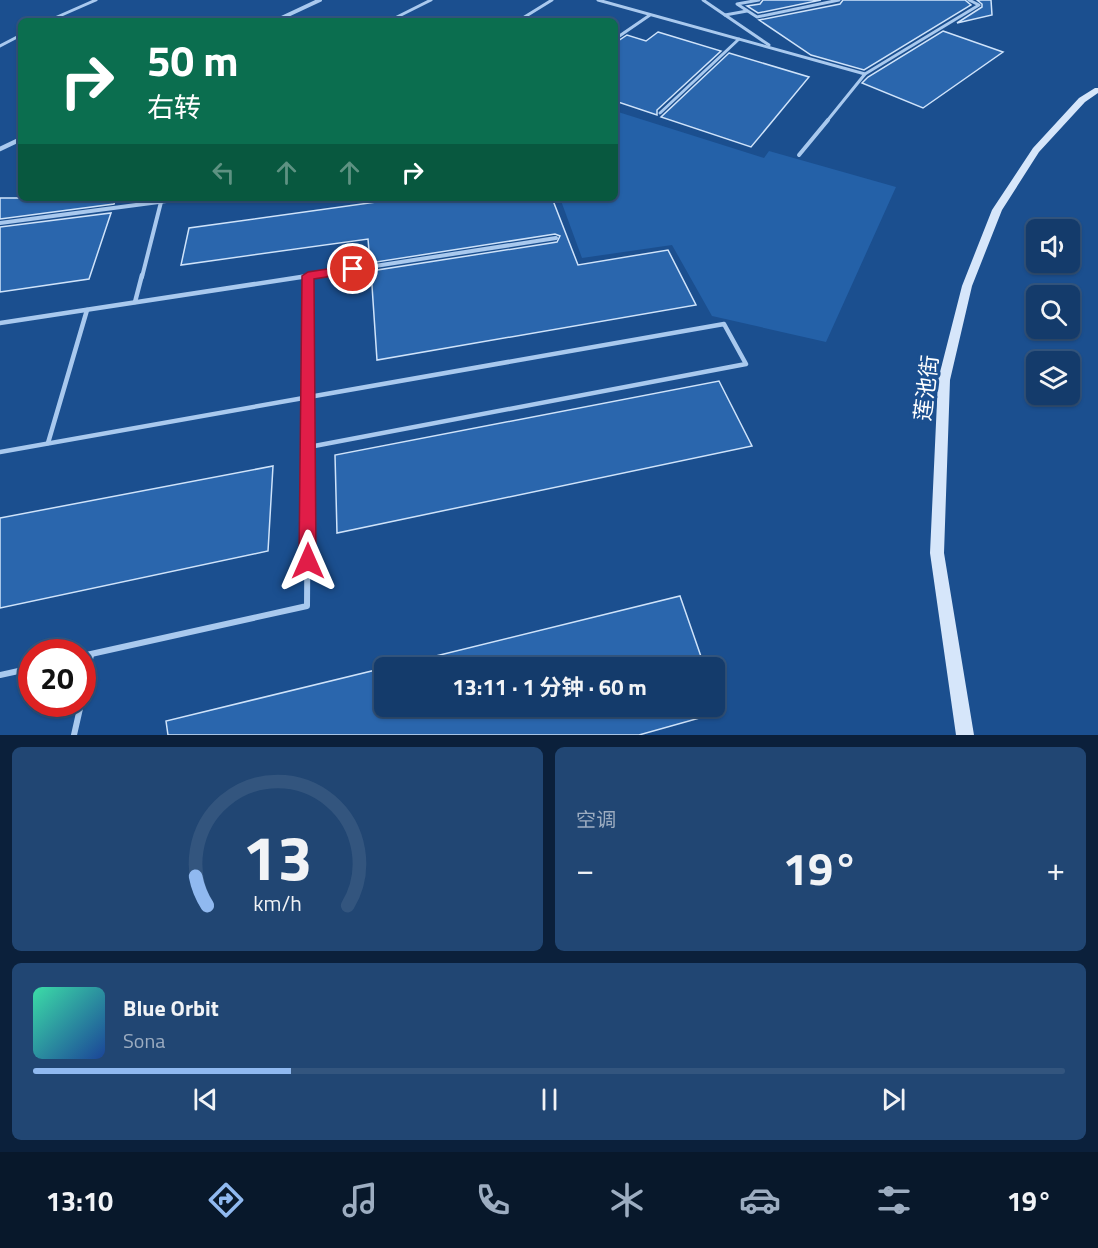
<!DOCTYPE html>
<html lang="zh">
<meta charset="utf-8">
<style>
:root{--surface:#143b6b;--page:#214673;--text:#f1f3f6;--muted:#9dadc1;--line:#33557e;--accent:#90b9f0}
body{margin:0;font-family:"Titillium Web","Noto Sans SC",sans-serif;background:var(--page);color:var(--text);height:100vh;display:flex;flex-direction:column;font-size:22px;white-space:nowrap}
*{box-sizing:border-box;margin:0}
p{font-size:20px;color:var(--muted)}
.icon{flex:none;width:33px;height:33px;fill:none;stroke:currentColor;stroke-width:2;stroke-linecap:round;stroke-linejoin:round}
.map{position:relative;height:735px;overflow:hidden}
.drawer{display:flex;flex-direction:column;gap:12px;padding:12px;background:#0b203b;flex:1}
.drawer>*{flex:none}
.banner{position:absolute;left:18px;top:18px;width:600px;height:183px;border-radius:9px;box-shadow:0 2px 4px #0004,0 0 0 2px var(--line);background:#0b6e4f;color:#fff;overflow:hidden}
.controls{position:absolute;left:1026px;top:219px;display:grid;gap:12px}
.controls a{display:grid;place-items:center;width:54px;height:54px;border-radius:9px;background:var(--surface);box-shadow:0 2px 4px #0004,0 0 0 2px var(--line);font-size:30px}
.speed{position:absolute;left:18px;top:639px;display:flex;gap:12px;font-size:30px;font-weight:700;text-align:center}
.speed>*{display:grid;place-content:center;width:78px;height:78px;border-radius:50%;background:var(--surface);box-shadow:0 2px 4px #0004,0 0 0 2px var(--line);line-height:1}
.speed .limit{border:9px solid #d22;background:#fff;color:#111}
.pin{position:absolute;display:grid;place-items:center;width:51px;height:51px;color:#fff;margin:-26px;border:3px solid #fff;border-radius:50%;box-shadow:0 2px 6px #0007}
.me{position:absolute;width:66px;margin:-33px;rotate:0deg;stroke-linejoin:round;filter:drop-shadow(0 0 4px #0008)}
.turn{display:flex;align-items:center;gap:21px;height:126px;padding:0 30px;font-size:27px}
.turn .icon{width:78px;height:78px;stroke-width:2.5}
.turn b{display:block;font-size:42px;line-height:51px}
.lanes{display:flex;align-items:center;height:57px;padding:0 30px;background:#0003;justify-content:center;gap:30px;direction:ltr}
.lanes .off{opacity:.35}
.big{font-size:45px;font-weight:700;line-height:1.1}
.drawer .tile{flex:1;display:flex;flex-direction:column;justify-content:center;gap:9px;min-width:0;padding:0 21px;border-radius:9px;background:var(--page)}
.drawer .dial{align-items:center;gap:0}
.dial svg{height:156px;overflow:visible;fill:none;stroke:var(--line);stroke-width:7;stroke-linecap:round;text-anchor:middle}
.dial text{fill:var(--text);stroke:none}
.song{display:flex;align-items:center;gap:18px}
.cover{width:72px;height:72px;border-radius:9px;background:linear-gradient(135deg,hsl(160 70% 55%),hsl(220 70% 35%))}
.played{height:6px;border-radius:3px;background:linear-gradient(90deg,var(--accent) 25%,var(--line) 25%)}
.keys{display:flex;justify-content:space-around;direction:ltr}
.heat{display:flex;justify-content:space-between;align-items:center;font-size:33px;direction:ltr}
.drawer .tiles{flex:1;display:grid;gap:12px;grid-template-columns:1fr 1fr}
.tile:last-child{grid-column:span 2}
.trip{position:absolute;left:374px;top:657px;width:351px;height:60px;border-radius:9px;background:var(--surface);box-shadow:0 2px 4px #0004,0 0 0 2px var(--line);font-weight:700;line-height:60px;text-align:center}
.menu{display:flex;height:96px;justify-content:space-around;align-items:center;background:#08182b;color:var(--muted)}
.menu .icon{width:42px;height:42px}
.menu .selected{color:var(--accent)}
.menu b{font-size:27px;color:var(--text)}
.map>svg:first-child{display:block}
.green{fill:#2461a8}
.building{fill:#2a66ad;stroke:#cfe3fa;stroke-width:1.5}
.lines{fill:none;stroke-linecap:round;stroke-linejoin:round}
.service-far3{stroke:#a9c9ee;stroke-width:3}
.service-far2{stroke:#a9c9ee;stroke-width:4}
.service-far1{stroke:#a9c9ee;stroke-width:4.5}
.service{stroke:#a9c9ee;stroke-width:6}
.minor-far1{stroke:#a9c9ee;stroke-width:4}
.minor{stroke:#a9c9ee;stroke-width:4.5}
.secondary{fill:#d6e6fa;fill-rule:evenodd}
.route{fill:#e11d48;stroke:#92132f;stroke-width:1.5}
.labels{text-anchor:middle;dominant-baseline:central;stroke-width:6;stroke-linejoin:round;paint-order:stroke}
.street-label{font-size:22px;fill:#fff;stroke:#1b4f8f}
</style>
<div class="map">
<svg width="1098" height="735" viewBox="0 0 1098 735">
<rect width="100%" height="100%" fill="#1b4f8f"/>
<polygon class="green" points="615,111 764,158 769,151 896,187 826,342 712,316 672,245 582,258 560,198 615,198"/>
<g class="building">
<polygon points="763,0 821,0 758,13 747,6 760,4"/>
<polygon points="843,0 965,0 971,5 864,70 811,55 759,20 840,4"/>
<polygon points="977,0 991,0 992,15 957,23 982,7 982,4"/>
<polygon points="943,31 1003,52 923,108 862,83 868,77"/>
<polygon points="658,32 721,51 657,110 657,115 615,101 615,43 627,35 646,41"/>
<polygon points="729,53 809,77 751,147 661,117"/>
<polygon points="0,198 116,198 114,204 0,219"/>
<polygon points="405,198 552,198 578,265 668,250 696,305 377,360 371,271 557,242 560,236 555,234 370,263 368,239 181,265 189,228"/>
<polygon points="111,213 89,279 0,292 0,227"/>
<polygon points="719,381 752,446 337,533 335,455"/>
<polygon points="273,466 268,551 0,608 0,518"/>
<polygon points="680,596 705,668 387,668"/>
<polygon points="384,668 384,706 714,706 714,692 721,712 639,735 168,735 166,721"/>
</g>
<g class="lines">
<g class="service-far3">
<polyline points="598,0 865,74"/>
<polyline points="703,0 769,45"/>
<polyline points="759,0 737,4 757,17 839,0"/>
<polyline points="725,15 747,11"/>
<polyline points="48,21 96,0"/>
<polyline points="389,21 431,0"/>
<polyline points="518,21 552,0"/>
<polyline points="615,39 650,15"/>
<polyline points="0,46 21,35"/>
<polyline points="660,113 739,39"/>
<polyline points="827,121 865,74 979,5 969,0"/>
</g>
<g class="service-far2">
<polyline points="799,155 828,120"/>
<polyline points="0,223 189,198"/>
<polyline points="142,277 161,202"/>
<polyline points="304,277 556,238"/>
</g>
<g class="service-far1">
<polyline points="308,276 309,397 724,324 746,364 309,447"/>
<polyline points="135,302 142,275"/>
<polyline points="0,323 314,275"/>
<polyline points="48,443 87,310"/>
<polyline points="0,452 309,397 308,477"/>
</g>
<g class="service">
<polyline points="82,656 307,606 308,476"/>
<polyline points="0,675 32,668"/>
<polyline points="82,694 91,655"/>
<polyline points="74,735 81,704"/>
</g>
<polyline class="minor-far1" points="275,21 320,0"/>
<polyline class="minor" points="0,149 21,139"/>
<polygon class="secondary" points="1095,88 1098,88 1098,93 1085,102 1039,152 1002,210 972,286 950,380 944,553 974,735 956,735 930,553 938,380 962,286 992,210 1033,148 1079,98"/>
</g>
<polygon class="route" points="353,265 358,266 358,272 314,279 316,561 314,566 308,569 302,566 299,561 302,276 308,272"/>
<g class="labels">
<g class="street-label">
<text transform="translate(926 388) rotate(-83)">莲池街</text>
</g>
</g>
</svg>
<div class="controls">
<a><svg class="icon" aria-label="sound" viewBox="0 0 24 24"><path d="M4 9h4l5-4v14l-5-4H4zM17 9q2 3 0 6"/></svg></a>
<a><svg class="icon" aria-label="search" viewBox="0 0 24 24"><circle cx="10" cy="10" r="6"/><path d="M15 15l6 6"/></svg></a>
<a><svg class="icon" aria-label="layers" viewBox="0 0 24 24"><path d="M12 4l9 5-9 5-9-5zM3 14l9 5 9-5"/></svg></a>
</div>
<div class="speed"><div class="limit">20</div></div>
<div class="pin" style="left:353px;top:269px;background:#d93025"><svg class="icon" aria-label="arrive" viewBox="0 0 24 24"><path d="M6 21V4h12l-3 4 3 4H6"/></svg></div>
<svg class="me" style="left:308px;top:561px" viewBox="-20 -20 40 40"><path d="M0-17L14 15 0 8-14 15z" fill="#e11d48" stroke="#fff" stroke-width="4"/></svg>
<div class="trip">13:11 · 1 分钟 · 60 m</div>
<div class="banner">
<div class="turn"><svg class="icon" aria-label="right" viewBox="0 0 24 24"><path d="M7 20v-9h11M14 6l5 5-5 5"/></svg><div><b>50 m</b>右转</div></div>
<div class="lanes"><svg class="icon off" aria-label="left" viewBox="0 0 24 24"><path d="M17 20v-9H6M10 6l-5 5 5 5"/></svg><svg class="icon off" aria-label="ahead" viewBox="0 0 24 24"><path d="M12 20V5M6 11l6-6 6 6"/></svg><svg class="icon off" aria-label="ahead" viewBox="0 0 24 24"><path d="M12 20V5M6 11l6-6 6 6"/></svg><svg class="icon" aria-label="right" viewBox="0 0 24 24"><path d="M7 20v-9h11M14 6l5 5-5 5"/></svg></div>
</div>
</div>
<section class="drawer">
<div class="tiles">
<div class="tile dial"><svg viewBox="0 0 100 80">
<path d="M14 69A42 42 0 1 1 86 69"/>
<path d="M14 69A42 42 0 0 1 8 54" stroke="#90b9f0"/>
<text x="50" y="56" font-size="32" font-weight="700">13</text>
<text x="50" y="72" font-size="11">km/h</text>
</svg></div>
<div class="tile"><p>空调</p>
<div class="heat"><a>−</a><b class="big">19°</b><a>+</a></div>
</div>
<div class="tile">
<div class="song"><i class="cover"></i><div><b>Blue Orbit</b><p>Sona</p></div></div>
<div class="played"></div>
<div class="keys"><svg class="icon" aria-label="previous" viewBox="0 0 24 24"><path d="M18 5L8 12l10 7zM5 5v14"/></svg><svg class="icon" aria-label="pause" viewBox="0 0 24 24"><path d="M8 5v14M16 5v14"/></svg><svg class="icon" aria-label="next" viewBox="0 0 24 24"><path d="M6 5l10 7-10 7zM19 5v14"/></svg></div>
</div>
</div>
</section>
<nav class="menu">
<b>13:10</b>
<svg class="icon selected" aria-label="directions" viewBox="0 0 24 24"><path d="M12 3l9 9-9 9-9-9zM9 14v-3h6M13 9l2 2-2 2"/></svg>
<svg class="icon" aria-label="music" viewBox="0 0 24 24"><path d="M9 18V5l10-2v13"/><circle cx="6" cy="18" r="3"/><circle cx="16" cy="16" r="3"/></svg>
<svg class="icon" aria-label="phone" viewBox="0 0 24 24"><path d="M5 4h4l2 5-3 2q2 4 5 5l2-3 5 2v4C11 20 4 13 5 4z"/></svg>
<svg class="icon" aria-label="climate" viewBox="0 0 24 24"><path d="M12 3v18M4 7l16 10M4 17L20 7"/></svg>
<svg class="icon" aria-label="car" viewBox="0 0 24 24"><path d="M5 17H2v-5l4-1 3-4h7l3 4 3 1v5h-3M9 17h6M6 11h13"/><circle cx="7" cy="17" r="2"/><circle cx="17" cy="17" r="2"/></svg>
<svg class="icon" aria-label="filters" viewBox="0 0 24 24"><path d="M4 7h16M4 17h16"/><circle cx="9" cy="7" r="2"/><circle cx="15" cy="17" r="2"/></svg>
<b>19°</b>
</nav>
